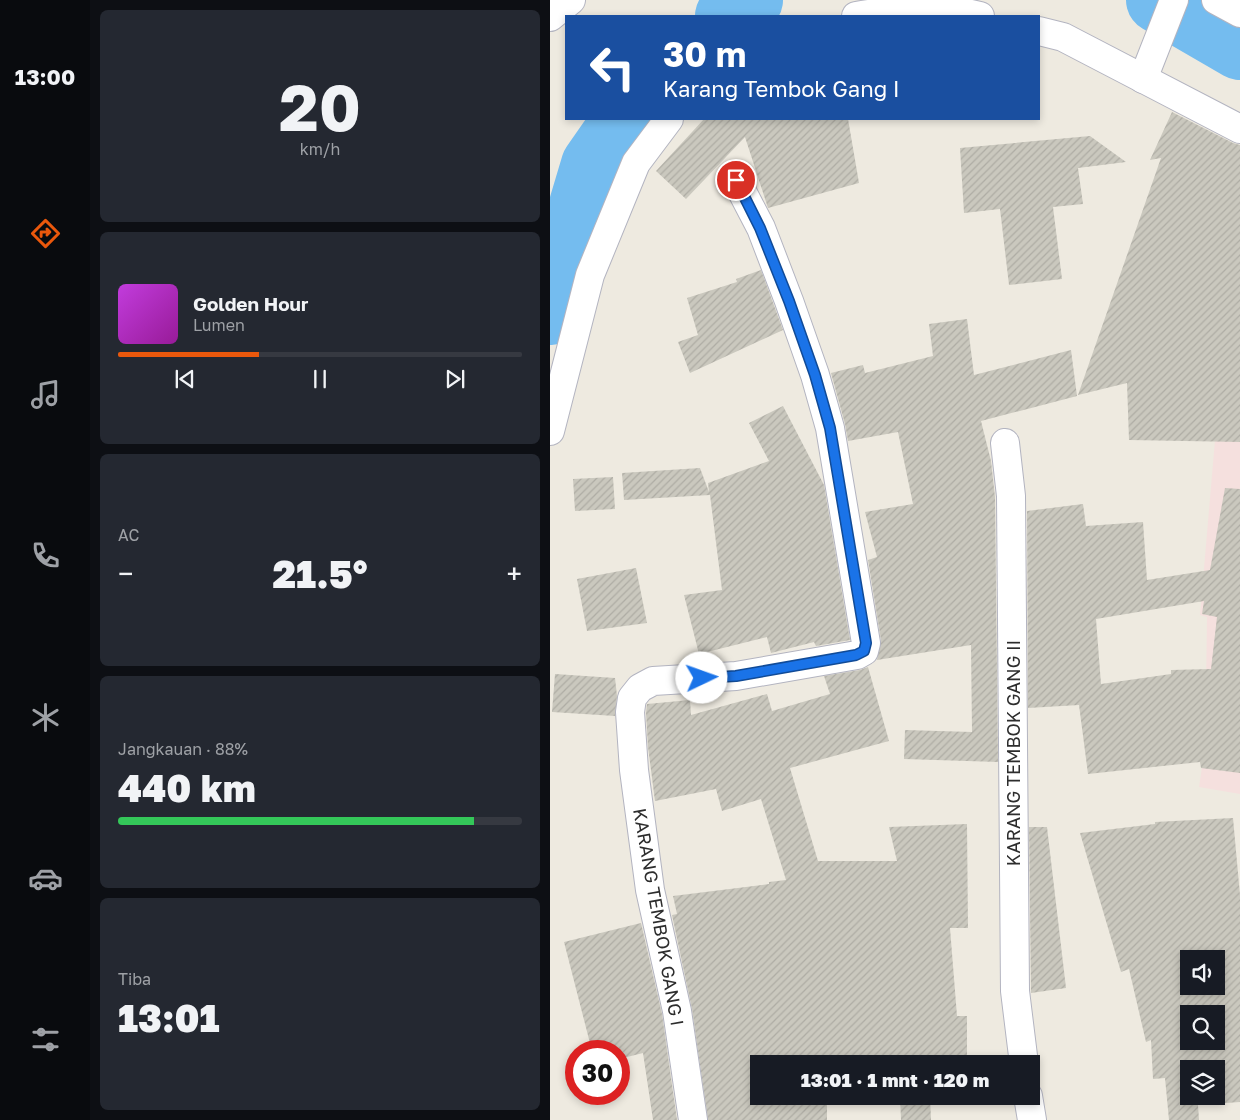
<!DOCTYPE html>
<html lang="id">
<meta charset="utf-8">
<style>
:root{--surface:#171b24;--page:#242831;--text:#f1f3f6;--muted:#9ea1a6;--line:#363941;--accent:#ea580c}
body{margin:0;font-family:"Golos Text",sans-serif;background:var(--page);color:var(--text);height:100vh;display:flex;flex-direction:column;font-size:19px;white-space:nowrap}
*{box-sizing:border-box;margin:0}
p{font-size:16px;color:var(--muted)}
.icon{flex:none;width:28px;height:28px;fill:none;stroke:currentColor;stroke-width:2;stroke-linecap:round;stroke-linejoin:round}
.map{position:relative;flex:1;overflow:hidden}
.sheet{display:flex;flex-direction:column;gap:10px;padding:10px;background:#0d0f14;width:460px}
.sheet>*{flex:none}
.hud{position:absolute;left:15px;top:15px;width:475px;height:105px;border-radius:0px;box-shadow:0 2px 8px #0003;background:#1a4fa0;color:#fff;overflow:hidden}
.controls{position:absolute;left:630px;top:950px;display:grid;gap:10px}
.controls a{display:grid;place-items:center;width:45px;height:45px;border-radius:0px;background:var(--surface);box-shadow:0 2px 8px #0003;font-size:25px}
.speed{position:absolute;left:15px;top:1040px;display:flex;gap:10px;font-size:25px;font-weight:700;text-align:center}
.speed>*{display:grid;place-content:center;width:65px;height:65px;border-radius:50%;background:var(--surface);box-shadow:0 2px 8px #0003;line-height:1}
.speed .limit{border:8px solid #d22;background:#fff;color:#111}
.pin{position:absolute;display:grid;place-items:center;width:42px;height:42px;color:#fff;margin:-21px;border:2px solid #fff;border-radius:50%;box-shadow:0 1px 5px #0007}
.me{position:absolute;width:55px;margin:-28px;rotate:87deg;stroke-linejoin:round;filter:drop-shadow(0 0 4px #0008)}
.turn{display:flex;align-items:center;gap:18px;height:105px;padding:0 15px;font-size:22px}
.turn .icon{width:65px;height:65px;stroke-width:2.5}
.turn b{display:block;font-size:35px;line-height:42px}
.big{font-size:38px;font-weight:800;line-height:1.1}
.sheet .tile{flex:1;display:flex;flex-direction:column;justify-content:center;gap:8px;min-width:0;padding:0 18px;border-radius:8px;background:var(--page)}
.sheet .dial{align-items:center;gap:0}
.dial b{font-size:65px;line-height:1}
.song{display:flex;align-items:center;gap:15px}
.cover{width:60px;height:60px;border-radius:8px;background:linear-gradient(135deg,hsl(290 70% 55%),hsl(300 70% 35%))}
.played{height:5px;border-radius:2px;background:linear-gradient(90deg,var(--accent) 35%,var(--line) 35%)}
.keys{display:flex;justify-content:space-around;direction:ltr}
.heat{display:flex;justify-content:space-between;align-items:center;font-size:28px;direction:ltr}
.charge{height:8px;border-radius:4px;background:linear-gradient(90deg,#34c759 88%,var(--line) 0)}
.trip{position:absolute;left:200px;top:1055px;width:290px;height:50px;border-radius:0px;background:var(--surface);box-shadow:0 2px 8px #0003;font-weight:800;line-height:50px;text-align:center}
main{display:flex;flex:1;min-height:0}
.dock{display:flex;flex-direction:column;width:90px;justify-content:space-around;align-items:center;background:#090b0e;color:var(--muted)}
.dock .icon{width:35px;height:35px}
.dock .selected{color:var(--accent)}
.dock b{font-size:22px;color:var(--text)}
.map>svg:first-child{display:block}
.medical{fill:#f5e0de}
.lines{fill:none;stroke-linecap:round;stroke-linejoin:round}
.river{stroke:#74bcef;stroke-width:66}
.building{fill:url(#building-hatch);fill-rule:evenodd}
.minor-casing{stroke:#b3b4c0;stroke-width:30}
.tertiary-casing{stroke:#b3b4c0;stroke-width:30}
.minor{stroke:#fff;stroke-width:28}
.tertiary{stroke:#fff;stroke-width:28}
.route-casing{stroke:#114b97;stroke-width:12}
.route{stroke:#1a73e8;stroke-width:9}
.labels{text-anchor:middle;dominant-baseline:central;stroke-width:4;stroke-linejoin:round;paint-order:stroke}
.street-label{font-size:18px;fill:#2d2d2d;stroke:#fff}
</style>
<main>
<nav class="dock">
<b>13:00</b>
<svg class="icon selected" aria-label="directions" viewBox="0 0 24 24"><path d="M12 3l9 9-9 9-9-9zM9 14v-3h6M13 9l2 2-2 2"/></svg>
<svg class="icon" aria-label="music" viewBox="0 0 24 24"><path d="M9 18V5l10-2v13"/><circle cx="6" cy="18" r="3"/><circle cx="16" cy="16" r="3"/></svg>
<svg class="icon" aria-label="phone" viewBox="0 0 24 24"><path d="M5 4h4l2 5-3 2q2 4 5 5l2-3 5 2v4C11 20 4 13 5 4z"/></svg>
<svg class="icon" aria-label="climate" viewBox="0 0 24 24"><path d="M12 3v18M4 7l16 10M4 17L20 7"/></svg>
<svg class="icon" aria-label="car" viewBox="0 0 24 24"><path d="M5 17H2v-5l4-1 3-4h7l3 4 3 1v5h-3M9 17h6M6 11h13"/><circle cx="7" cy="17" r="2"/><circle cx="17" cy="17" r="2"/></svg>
<svg class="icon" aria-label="filters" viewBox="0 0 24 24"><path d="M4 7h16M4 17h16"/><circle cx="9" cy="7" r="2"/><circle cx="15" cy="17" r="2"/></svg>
</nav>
<section class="sheet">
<div class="tile dial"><b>20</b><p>km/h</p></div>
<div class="tile">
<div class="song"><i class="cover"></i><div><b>Golden Hour</b><p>Lumen</p></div></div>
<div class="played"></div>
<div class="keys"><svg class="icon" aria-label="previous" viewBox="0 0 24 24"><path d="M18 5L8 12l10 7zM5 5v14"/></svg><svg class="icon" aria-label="pause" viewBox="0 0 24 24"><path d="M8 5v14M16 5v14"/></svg><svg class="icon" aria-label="next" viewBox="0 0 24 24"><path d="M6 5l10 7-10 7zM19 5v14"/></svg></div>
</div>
<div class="tile"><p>AC</p>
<div class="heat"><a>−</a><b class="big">21.5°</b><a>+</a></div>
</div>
<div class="tile"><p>Jangkauan · 88%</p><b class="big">440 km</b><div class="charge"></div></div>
<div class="tile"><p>Tiba</p><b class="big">13:01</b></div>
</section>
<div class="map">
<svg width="690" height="1120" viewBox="0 0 690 1120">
<defs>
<pattern id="building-hatch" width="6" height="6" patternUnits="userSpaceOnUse" patternTransform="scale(1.25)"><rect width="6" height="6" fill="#cac8be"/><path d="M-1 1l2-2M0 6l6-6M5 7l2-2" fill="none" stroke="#aeaca4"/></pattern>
</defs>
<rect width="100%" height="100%" fill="#eeeae0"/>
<polygon class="medical" points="668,405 690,409 690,794 649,787 661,707 656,688 657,617 650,615"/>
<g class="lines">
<g class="river">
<polyline points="609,0 690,47"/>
<polyline points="178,16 200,0"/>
<polyline points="0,312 44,165 76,119"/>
</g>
</g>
<g class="building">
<polygon points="622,112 683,143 690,145 690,442 579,440 577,383 528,395 611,158 600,160"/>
<polygon points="154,119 298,119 309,183 218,208 195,137 136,199 106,171"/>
<polygon points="540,136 576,162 528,168 533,204 503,207 512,279 459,285 450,209 414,213 410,148"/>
<polygon points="211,270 233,330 140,373 128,342 148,335 137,298 187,282 186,279"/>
<polygon points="417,319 424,375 521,350 527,396 431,421 441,461 445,497 448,762 354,759 355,730 422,732 421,645 327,660 331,640 318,560 327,557 315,512 363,504 348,432 298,441 295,424 281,373 313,365 315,373 383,356 379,324"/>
<polygon points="233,406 274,485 300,640 266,646 264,642 221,653 217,637 149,654 134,595 172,590 160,495 74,500 72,473 150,468 159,492 158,483 219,461 199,423"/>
<polygon points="63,477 65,509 25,511 23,479"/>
<path d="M675,488L690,489V773L651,768L650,762L538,774L529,705L478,708L477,511L533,504L536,526L593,522L597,580L660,570ZM654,601L652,614L667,617L661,669L621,670V674L551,684L546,619Z"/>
<polygon points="86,568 97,623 37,631 27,579"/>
<polygon points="318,667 339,741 240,768 268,861 347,861 339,827 417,824 418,928 400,928 407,1016 417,1016 417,1058 378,1056 378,1064 209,1064 209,1096 277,1096 277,1120 158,1120 142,1009 122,915 127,914 123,896 219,884 219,882 236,880 211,799 172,811 166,789 105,801 98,747 96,713 97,704 140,700 141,715 217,694 222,711 280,694 274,676 310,670"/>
<polygon points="5,674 65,678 67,696 65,716 2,712"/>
<path d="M683,818L690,895V1102L648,1105L649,1120H619L615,1078L603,1079L601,1040L596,1042L579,969L571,972L530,833L605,824V822ZM639,959H666V986H639ZM639,1014H666V1041H639ZM639,1069H666V1096H639Z"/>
<polygon points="479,827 497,827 516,988 481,993"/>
<polygon points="91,923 112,1014 127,1120 103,1120 93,1053 69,1059 69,1051 42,1051 14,942"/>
<polygon points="350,1096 380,1096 381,1120 351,1120"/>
</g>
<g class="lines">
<g class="minor-casing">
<g id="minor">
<path d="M306,16C347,9 390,6 430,16"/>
<polyline points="489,31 513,37 690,129"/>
<polyline points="593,79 624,0"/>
<polyline points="0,431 40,275 86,163 119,119"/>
<polyline points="455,443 461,496 465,991 474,1064"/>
<polyline points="478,1096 482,1120"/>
<polyline points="143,1120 127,1011 100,890 84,770 80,712 82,698 90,688 103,681 186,676 307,655 314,651 316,643 280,428 265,375 239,301 211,228 186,180"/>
</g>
</g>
<g class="tertiary-casing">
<g id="tertiary">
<polyline points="666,0 690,13"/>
<polyline points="0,17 21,0"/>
</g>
</g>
<use href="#minor" class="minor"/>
<use href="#tertiary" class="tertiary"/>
</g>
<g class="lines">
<g class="route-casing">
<polyline id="route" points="152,678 186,676 306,655 314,651 316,643 280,428 265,375 239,301 210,228 186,180"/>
</g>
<use href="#route" class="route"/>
</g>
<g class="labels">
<g class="street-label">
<text transform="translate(463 753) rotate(-90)">KARANG TEMBOK GANG II</text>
<text transform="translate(109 917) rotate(80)">KARANG TEMBOK GANG I</text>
</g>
</g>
</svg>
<div class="controls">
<a><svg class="icon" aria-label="sound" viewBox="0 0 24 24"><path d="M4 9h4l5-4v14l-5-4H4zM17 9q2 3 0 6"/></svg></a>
<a><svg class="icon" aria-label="search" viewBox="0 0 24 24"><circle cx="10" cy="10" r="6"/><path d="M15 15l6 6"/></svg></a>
<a><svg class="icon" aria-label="layers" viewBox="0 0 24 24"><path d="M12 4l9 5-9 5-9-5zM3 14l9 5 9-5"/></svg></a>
</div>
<div class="speed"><div class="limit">30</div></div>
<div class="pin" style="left:186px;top:180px;background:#d93025"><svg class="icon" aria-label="arrive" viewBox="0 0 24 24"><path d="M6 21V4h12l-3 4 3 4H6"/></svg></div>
<svg class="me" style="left:152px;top:678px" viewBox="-20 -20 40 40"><circle r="19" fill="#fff"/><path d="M0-13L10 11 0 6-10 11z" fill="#1a73e8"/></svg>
<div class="trip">13:01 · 1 mnt · 120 m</div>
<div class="hud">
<div class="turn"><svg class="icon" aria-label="left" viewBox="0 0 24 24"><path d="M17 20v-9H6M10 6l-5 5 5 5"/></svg><div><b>30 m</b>Karang Tembok Gang I</div></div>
</div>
</div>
</main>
